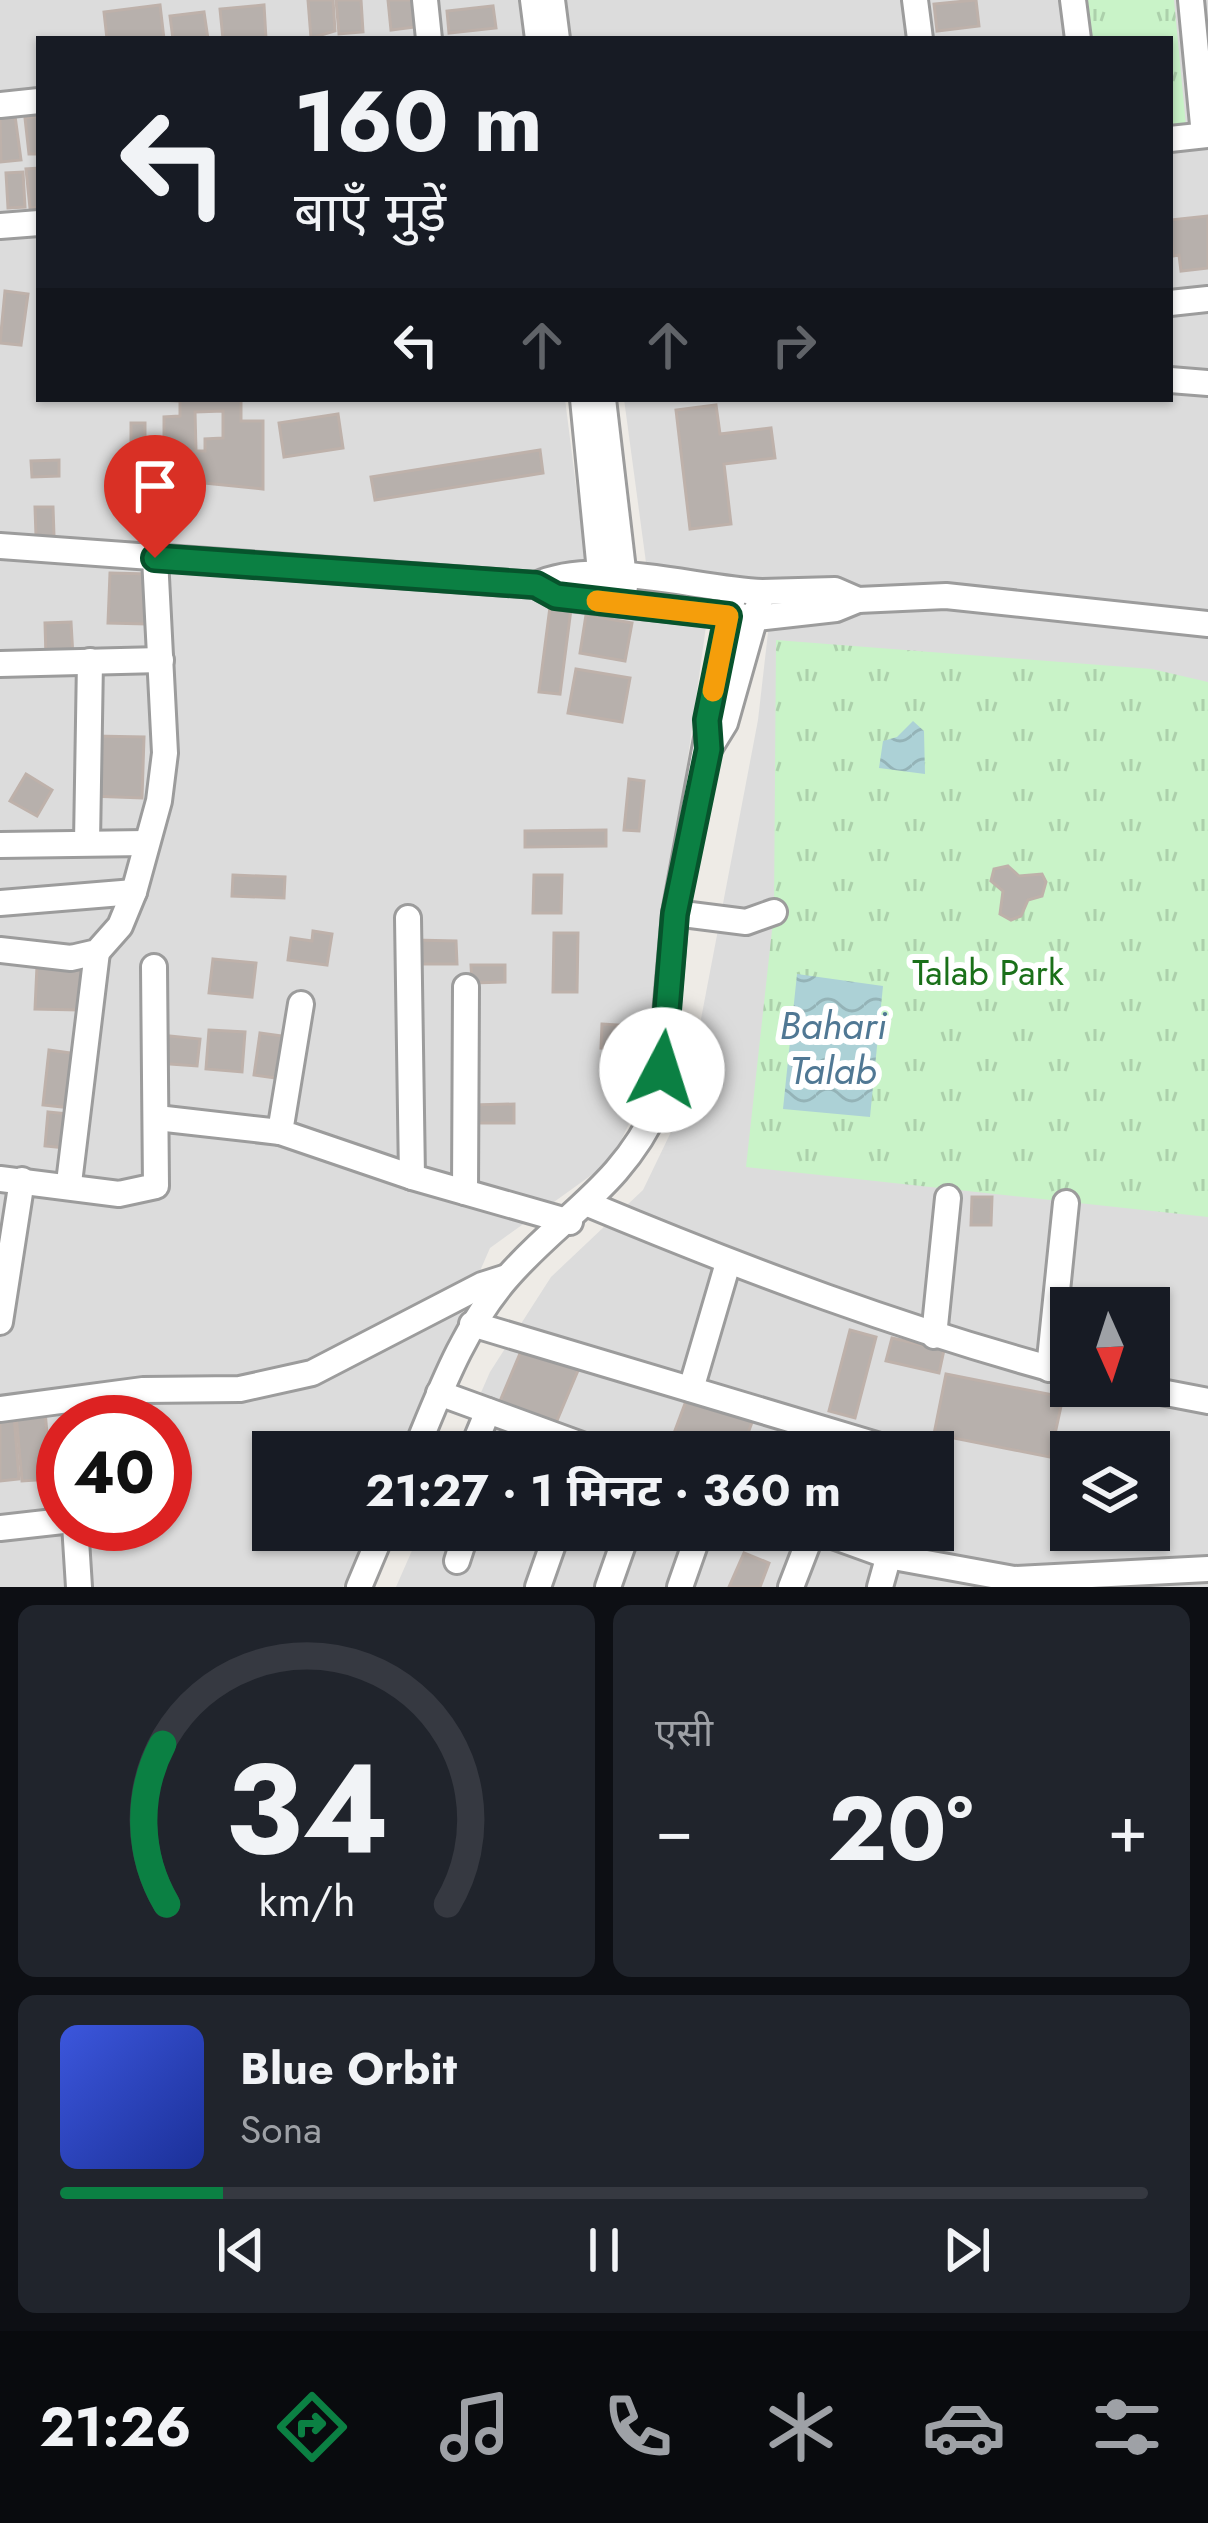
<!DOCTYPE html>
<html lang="hi">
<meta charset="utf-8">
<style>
:root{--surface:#171b24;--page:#20242c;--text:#f1f3f6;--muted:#9ea1a6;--line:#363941;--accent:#0b8043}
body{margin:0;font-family:Jost,"Noto Sans Devanagari",sans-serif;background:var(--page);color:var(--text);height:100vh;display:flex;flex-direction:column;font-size:45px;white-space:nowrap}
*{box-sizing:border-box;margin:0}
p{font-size:39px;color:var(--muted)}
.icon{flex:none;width:66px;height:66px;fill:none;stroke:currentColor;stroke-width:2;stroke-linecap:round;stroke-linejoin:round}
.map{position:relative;height:1587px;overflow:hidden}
.sheet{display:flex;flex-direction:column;gap:18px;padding:18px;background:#0d0f14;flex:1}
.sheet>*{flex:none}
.banner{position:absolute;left:36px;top:36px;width:1137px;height:366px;border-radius:0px;box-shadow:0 3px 9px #0004;background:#171b24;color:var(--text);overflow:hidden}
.needle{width:78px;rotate:177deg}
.controls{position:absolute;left:1050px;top:1287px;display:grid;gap:24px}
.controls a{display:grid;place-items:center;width:120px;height:120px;border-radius:0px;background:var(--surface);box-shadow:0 3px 9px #0004;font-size:60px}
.speed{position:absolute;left:36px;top:1395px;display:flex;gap:24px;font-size:60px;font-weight:700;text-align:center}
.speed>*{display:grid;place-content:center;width:156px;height:156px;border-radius:50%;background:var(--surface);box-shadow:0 3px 9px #0004;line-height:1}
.speed .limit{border:18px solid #d22;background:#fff;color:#111}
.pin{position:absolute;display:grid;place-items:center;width:102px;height:102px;color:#fff;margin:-123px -51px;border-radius:50% 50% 50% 0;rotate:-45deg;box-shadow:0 0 12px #0007}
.pin .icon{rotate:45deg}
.me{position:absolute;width:132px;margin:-66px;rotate:5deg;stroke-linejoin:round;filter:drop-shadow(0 0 9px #0008)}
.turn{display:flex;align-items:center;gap:42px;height:252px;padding:0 60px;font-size:54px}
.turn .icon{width:156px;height:156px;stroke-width:2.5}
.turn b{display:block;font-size:84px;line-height:102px}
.lanes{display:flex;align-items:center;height:114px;padding:0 60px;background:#0003;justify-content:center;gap:60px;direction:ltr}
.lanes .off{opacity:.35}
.big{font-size:90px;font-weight:700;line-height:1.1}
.sheet .widget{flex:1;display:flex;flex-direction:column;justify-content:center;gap:18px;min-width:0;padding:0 42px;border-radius:18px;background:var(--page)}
.sheet .dial{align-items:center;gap:0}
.dial svg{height:312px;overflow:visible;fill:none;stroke:var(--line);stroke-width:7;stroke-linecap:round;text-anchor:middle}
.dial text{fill:var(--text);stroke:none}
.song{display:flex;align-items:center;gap:36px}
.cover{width:144px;height:144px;border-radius:18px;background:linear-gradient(135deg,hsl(230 70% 55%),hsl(230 70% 35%))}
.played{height:12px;border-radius:6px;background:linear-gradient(90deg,var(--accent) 15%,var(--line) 15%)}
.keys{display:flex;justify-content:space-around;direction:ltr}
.heat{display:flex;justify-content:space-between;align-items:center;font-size:66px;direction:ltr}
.sheet .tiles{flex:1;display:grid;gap:18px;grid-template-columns:1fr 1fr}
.widget:last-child{grid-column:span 2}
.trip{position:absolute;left:252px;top:1431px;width:702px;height:120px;border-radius:0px;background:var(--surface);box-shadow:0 3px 9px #0004;font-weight:700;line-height:120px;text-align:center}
.tab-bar{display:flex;height:192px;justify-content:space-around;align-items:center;background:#090b0e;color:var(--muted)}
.tab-bar .icon{width:84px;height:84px}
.tab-bar .current{color:var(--accent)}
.tab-bar b{font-size:54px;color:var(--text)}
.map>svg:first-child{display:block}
.residential{fill:#dcdcdc;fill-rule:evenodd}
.park{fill:url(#park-tufts)}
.water{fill:url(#water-waves)}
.building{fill:#b7b0ac;stroke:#beb1aa;stroke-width:3;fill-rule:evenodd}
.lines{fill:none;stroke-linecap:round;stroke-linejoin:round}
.minor-casing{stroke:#9c9c9c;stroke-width:30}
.minor{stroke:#fff;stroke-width:24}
.route-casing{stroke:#07532c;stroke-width:30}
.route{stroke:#0b8043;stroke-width:21}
.slow{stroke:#f59e0b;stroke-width:21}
.labels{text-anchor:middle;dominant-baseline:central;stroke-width:12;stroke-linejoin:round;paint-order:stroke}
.park-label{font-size:36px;fill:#1a7019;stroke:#fff}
.water-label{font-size:39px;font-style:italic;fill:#507894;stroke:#fff}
</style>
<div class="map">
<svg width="1208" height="1587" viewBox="0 0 1208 1587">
<defs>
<pattern id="park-tufts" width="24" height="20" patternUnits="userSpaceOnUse" patternTransform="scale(3)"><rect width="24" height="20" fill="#c9f3c8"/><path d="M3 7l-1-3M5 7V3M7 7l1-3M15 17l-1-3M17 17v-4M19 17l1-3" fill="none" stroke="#acd0ab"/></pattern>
<pattern id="water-waves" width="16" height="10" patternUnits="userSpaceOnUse" patternTransform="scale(3)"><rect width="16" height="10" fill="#acd1d6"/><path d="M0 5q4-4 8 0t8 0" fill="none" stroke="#94b3b7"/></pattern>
</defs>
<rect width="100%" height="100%" fill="#eeebe6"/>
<g class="residential">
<path d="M0,0H518L523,39H39V399H565L592,613L706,626L641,1099L611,1161L490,1248L401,1452H273V1530H368L343,1587H0ZM63,1422H165V1524H63Z"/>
<path d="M566,0H1208V1587H396L421,1530H933V1452H455L490,1372L551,1277L643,1190L685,1103L758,720L773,589L647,570L624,399H1170V39H570ZM1071,1308H1149V1386H1071ZM1071,1452H1149V1530H1071Z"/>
</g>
<g class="park">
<polygon points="1086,0 1174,0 1186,126 1170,127 1170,39 1091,39"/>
<polygon points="776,640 1152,669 1208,682 1208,1217 746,1167 774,912"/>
</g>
<g class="water">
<polygon points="913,721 924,731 925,774 879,768 883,741 897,737"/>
<polygon points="797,974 883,986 870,1117 783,1109"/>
</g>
<g class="building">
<polygon points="308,0 333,0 335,31 311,38"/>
<polygon points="336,0 361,0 363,32 339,34"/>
<polygon points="388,0 412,0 415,27 391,30"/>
<polygon points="976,0 979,26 937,31 934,4"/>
<polygon points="160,5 164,39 107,39 104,12"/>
<polygon points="264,5 266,39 223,39 220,9"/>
<polygon points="493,6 496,28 449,33 447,11"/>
<polygon points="204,12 208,39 173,39 170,16"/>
<polygon points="15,116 21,160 1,162 0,118"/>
<polygon points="39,116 39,154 29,154 25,118"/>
<polygon points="39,168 39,207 30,208 26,169"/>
<polygon points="23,172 25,207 8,208 6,173"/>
<polygon points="1208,216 1208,268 1181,271 1179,255 1173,256 1170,220"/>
<polygon points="5,291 28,294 21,345 0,343"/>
<path d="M134,399H264L241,400V421H263V489L204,483V489H180V471H131V423H145V450H164V417L180,416V401ZM223,411V438L205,439V451H196L195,412Z"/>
<polygon points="716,405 720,434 771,428 775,458 724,464 731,524 690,529 676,410"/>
<polygon points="338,414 343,448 284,457 279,423"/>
<polygon points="540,450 543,473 375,500 371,477"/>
<polygon points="59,460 59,476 32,477 31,461"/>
<polygon points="35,507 53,507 54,536 36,536"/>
<polygon points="110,573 148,574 146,624 108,623"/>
<polygon points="550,607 571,609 560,694 539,692"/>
<polygon points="586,615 632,623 625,661 580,653"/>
<polygon points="71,622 73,657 46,658 45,623"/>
<polygon points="576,669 630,678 622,722 568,713"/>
<polygon points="93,736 144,737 142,798 91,796"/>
<polygon points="26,774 52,790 37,816 10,801"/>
<polygon points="629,779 644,781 639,831 624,830"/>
<polygon points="606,830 606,846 525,847 525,831"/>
<polygon points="1008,866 1019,876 1042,874 1046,882 1042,896 1028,900 1021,916 1011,920 1000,914 1003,891 991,881 994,869"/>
<polygon points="233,875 285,877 284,898 232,896"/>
<polygon points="534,875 562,875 561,913 533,913"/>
<polygon points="313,931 332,934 327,965 288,960 291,938 312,941"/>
<polygon points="554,933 578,933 577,992 553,992"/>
<polygon points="413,940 456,941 457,964 413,964"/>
<polygon points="213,959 256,963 252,997 209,993"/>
<polygon points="471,965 505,965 505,982 472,983"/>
<polygon points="37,966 81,968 79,1010 35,1009"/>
<polygon points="602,1024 647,1027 645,1050 601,1048"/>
<polygon points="209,1030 245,1032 242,1072 206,1069"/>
<polygon points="260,1033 289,1037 283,1079 254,1075"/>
<polygon points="160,1035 200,1039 197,1066 157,1063"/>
<polygon points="49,1050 78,1054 72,1108 43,1105"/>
<polygon points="514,1104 514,1123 472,1123 472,1105"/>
<polygon points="48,1112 70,1114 67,1148 45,1146"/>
<polygon points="972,1197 992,1197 991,1225 971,1225"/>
<polygon points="850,1330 876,1337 855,1418 829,1411"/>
<polygon points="892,1338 944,1350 939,1373 886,1361"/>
<polygon points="524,1344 579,1368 553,1430 498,1406"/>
<polygon points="946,1374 1063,1397 1050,1457 934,1434"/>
<polygon points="689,1393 754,1417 741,1452 667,1452"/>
<polygon points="45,1411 51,1479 22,1481 16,1414"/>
<polygon points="14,1416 19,1479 0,1481 0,1417"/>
<polygon points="744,1553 769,1563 760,1587 729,1587"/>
</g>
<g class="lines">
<g class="minor-casing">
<g id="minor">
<polyline points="425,0 429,39"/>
<polyline points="533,0 538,39"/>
<polyline points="552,0 557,39"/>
<polyline points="915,0 920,39"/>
<polyline points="1073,0 1078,39"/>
<polyline points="1191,0 1204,135"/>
<polyline points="0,105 39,101"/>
<polyline points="1170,139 1208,135"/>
<polyline points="0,226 39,223"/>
<polyline points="1170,303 1208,299"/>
<polyline points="1170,380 1208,383"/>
<polyline points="583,399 603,602 757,618 836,609 858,600 946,596 1208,624"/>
<polyline points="603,399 625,587"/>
<polyline points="0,546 536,585 556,596 603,602"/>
<path d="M536,585C597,557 695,589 762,592L725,723L709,749"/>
<polyline points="762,592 835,590 858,600"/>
<polyline points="0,664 161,660"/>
<polyline points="87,842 90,661"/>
<polyline points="0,845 146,843"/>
<polyline points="0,903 134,892"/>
<polyline points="675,913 746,922 774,912"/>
<polyline points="408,918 412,1177 570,1222"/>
<polyline points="0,950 71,958 97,952 120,926 134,892 159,801 165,753 155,558"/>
<polyline points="301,1004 280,1132 412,1177"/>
<polyline points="157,1118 280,1132"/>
<polyline points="0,1179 119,1194 156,1186 154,967"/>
<polyline points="69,1183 97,952"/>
<polyline points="465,1192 466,987"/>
<path d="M588,1204C746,1270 905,1330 1071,1374"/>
<polyline points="0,1322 22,1180"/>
<polyline points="472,1324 900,1452"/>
<polyline points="934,1336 948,1198"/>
<polyline points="1049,1369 1066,1203"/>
<polyline points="1130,1386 1208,1401"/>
<polyline points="691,1389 728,1263"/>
<polyline points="439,1393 601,1452"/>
<polyline points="0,1409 143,1390 240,1389 312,1373 482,1285 507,1277"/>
<path d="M415,1452C440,1392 463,1329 506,1279C558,1218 624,1185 658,1105L675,913L734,591"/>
<polyline points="471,1452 488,1411"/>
<polyline points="75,1524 79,1587"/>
<polyline points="0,1528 63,1521"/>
<polyline points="816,1530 888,1556 1014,1579 1208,1569"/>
<polyline points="457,1561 467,1530"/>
<polyline points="359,1587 383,1530"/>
<polyline points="538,1587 558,1530"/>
<polyline points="608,1587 628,1530"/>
<polyline points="680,1587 700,1530"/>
<polyline points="791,1587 813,1530"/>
<polyline points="880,1587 896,1530"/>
</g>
</g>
<use href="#minor" class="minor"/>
</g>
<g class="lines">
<g class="route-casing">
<polyline id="route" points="155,558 536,585 556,596 728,616 707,720 709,749 675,914 662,1070"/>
</g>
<use href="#route" class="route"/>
<polyline class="slow" points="597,601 728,616 713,691"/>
</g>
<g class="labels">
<g class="park-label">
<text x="988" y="972">Talab Park</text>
</g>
<g class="water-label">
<text x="833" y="1025">Bahari<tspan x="833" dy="45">Talab</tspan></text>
</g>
</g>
</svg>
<div class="controls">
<a><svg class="needle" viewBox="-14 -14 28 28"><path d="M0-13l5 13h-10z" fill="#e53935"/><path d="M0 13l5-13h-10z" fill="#9ea1a6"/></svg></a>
<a><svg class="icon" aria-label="layers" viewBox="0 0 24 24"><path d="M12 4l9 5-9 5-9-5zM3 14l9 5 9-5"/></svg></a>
</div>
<div class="speed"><div class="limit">40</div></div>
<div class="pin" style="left:155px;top:558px;background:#d93025"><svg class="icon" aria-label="arrive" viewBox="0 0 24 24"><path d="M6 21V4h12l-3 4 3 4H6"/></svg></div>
<svg class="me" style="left:662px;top:1070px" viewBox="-20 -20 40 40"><circle r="19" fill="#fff"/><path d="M0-13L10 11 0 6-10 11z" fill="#0b8043"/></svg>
<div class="trip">21:27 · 1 मिनट · 360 m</div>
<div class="banner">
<div class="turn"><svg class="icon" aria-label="left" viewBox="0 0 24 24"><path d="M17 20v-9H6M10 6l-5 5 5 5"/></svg><div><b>160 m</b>बाएँ मुड़ें</div></div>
<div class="lanes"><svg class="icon" aria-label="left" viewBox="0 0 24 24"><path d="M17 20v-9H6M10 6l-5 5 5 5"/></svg><svg class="icon off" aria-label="ahead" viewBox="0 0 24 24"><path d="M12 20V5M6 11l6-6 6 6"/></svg><svg class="icon off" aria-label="ahead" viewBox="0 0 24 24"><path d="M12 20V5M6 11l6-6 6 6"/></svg><svg class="icon off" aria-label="right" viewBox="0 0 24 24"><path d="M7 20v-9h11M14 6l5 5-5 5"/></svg></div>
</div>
</div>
<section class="sheet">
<div class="tiles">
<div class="widget dial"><svg viewBox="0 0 100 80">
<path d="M14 69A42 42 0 1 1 86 69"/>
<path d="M14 69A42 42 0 0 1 13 28" stroke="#0b8043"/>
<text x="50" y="56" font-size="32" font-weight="700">34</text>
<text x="50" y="72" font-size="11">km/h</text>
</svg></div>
<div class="widget"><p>एसी</p>
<div class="heat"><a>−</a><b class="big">20°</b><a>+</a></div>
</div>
<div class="widget">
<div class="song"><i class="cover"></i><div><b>Blue Orbit</b><p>Sona</p></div></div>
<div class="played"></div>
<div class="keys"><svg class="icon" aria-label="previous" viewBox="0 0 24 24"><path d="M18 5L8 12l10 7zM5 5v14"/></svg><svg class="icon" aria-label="pause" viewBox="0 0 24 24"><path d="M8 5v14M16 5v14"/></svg><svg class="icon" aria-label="next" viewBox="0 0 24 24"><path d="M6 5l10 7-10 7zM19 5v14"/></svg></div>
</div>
</div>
</section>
<nav class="tab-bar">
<b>21:26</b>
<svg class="icon current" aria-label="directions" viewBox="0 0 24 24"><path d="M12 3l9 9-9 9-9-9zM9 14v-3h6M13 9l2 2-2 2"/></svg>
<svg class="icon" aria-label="music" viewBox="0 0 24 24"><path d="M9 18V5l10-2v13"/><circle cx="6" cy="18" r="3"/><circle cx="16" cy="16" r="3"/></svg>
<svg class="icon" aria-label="phone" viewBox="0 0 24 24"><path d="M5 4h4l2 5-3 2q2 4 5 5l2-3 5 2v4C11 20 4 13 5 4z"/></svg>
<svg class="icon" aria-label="climate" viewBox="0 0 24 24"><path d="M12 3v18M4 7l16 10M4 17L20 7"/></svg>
<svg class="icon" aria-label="car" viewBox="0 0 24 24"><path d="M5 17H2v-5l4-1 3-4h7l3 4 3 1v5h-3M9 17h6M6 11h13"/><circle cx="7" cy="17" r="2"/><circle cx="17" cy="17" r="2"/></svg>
<svg class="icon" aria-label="filters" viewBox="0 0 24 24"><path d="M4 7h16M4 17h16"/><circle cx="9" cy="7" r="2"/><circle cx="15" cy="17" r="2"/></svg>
</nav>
